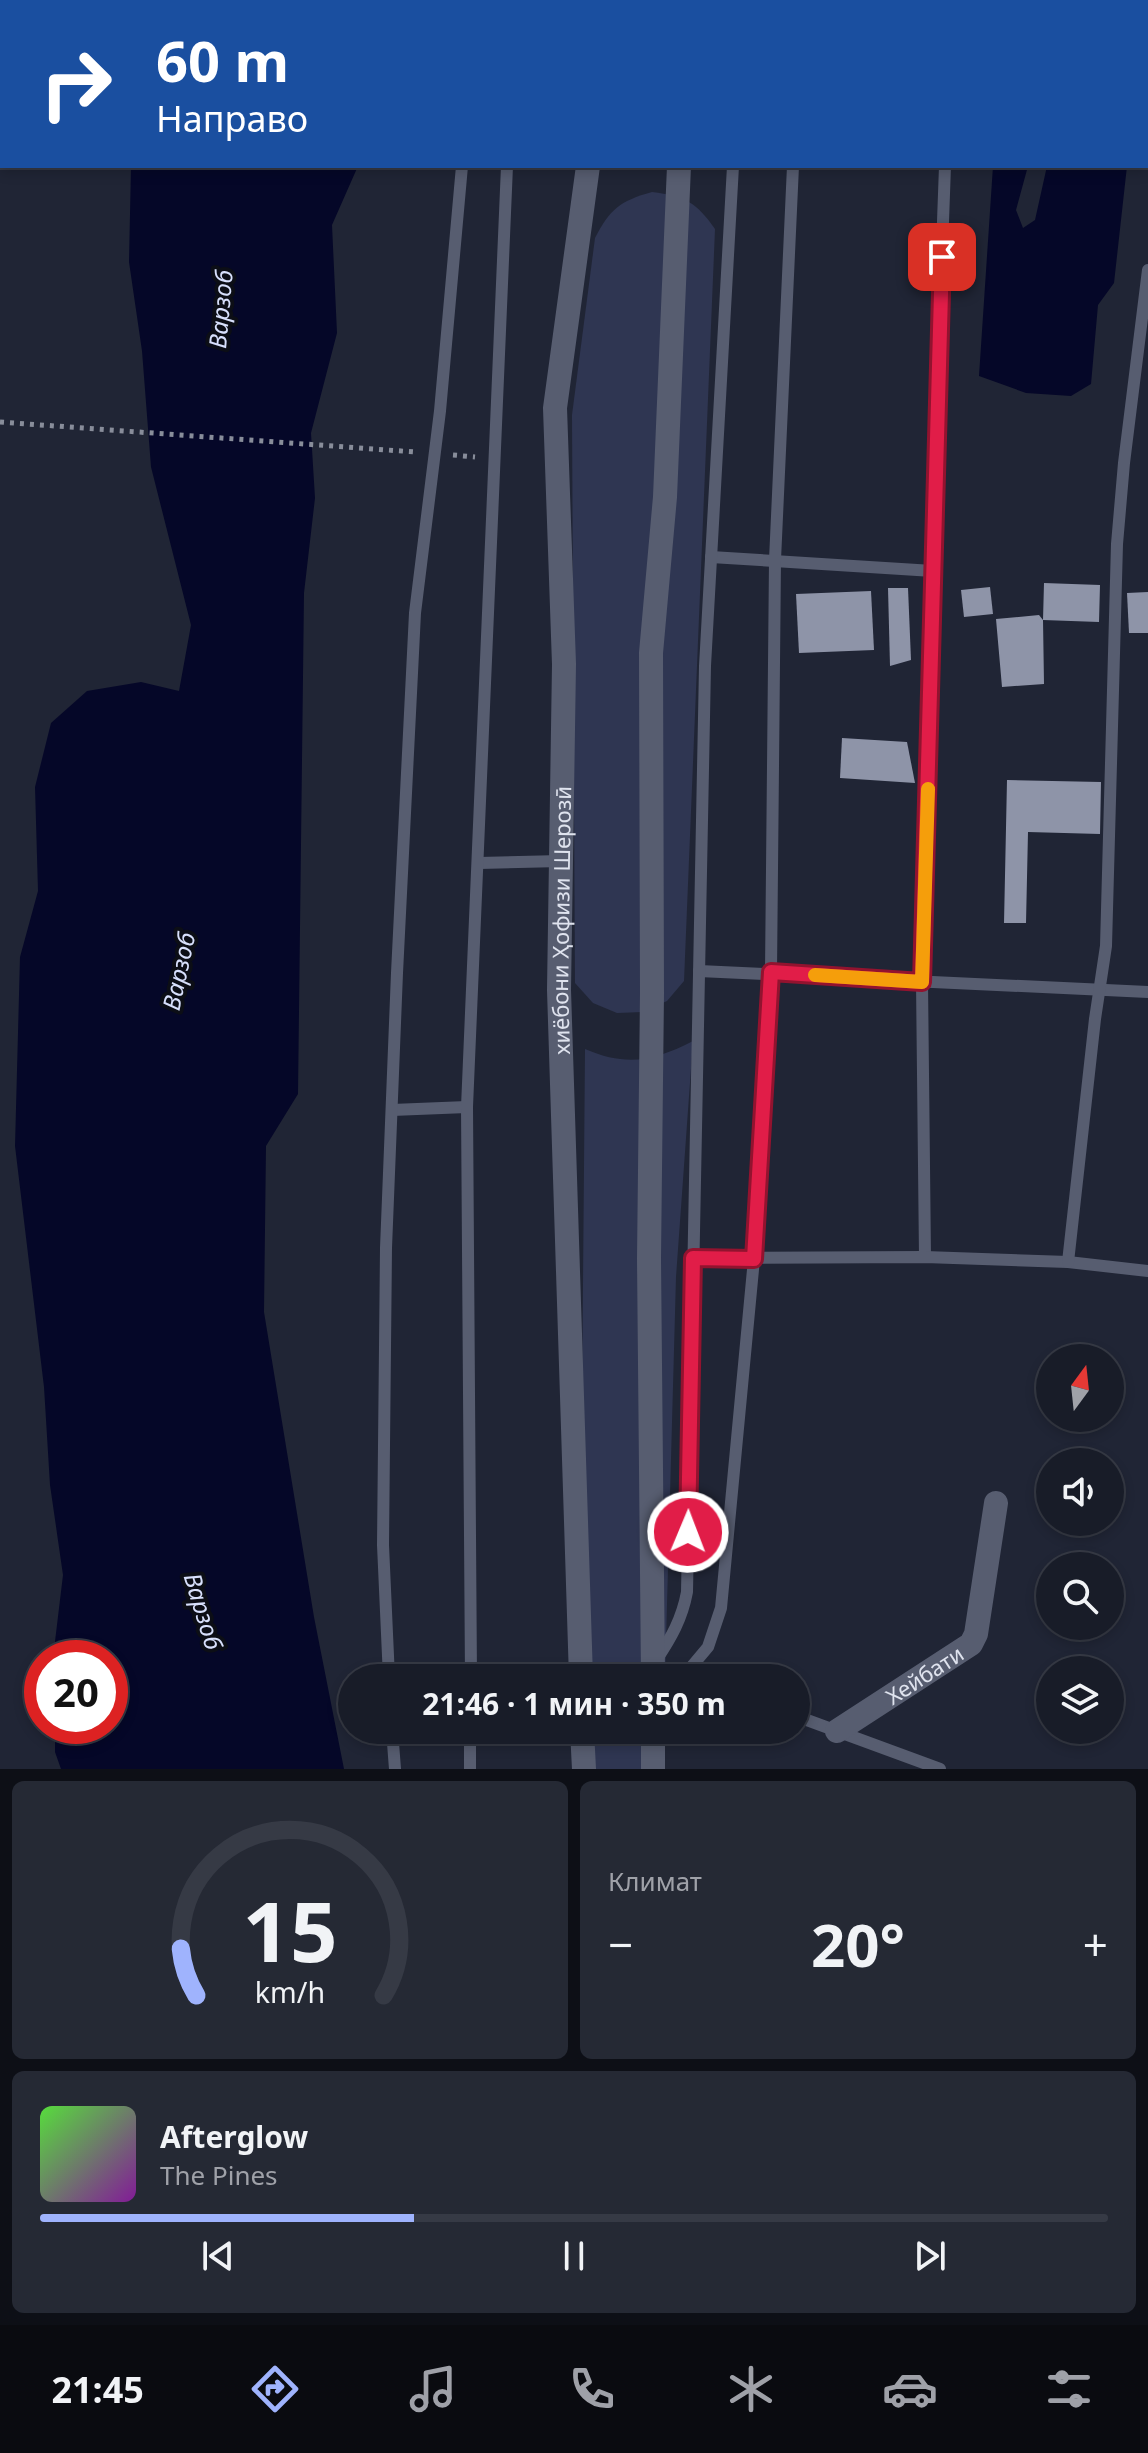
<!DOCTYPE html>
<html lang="ru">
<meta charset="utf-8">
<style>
:root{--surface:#181c28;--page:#252934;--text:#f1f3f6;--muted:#9fa1a8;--line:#363a45;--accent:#9fb3fd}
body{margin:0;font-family:"Noto Sans",sans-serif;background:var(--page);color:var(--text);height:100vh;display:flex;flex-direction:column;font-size:30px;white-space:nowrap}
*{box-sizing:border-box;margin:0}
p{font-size:26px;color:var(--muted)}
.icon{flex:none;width:44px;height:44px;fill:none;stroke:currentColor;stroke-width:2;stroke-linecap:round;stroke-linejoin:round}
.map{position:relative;height:1769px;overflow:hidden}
.side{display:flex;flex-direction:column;gap:12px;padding:12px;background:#0d0f16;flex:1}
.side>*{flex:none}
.top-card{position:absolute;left:0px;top:0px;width:1148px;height:168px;box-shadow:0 4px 12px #0003,0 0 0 2px var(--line);background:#1a4fa0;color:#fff;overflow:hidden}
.needle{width:52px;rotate:15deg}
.fabs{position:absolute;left:1036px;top:1344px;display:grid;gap:16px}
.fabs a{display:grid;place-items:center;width:88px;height:88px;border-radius:50%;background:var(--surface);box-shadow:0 4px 12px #0003,0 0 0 2px var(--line);font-size:40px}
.speed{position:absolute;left:24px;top:1640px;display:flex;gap:16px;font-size:40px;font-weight:700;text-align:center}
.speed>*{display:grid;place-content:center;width:104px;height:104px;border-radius:50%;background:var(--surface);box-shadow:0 4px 12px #0003,0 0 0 2px var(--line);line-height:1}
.speed .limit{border:12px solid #d22;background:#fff;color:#111}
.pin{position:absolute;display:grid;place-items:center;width:68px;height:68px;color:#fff;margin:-34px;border-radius:16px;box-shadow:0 4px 12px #0006}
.me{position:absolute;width:88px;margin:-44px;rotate:1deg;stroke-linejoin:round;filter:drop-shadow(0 0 6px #0008)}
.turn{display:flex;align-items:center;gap:28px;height:168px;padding:0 24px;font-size:36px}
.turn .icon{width:104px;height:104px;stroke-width:2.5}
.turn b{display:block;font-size:56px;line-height:68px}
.big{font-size:60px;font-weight:700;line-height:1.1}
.side .tile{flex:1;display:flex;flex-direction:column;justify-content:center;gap:12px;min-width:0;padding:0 28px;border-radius:12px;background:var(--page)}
.side .dial{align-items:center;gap:0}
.dial svg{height:208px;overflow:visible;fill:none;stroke:var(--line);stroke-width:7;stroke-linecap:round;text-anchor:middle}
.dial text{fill:var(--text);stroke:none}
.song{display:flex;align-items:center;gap:24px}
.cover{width:96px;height:96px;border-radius:12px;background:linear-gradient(135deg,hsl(110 70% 55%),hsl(290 70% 35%))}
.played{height:8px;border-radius:4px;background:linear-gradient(90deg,var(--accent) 35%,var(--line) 35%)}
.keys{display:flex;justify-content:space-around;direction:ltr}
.heat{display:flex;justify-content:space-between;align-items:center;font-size:44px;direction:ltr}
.side .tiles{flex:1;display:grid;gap:12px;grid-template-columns:1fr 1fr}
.tile:last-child{grid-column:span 2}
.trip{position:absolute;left:338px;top:1664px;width:472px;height:80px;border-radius:40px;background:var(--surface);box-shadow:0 4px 12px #0003,0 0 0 2px var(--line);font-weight:700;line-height:80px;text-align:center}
.dock{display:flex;height:128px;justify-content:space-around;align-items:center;background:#0a0b10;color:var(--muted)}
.dock .icon{width:56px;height:56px}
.dock .selected{color:var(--accent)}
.dock b{font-size:36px;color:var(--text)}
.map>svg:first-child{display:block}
.green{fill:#2f3652}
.water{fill:#050728}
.building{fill:#8e94a8}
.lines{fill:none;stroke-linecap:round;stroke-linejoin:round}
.path{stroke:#888d9a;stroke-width:5;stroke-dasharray:4 6;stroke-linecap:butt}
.lane{stroke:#575d70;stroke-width:12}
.street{stroke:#575d70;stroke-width:24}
.secondary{stroke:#575d70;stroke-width:24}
.route-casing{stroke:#92132f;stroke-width:20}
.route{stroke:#e11d48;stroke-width:14}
.slow{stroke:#f59e0b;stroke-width:14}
.labels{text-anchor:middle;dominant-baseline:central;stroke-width:8;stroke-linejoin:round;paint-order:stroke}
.street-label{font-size:22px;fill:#dfe3ee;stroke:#0c0e16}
.water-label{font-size:24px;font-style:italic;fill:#d8e0fc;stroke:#0c0e16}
</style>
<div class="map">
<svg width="1148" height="1769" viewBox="0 0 1148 1769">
<rect width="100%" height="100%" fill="#202535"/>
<g class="green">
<path d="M652,192C685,196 696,202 715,229L684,981L667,1001L643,1012L617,1013L593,1003L575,983L572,415L595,238C610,209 620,201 652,192Z"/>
<path d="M693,1041L676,1277L665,1678H583L581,1518L585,1049C627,1067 654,1061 693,1041Z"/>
<polygon points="583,1730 664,1730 663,1769 584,1769"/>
</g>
<g class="water">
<polygon points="180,0 390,0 180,2"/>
<polygon points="131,166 358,166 332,225 337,333 311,433 315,498 304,593 298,1094 266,1146 264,1312 314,1617 344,1769 61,1769 55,1752 55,1726 110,1726 110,1658 53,1658 63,1575 50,1485 44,1387 15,1146 20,957 38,891 35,787 51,723 87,691 141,682 179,691 191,625 151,467 142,351 129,262"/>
<polygon points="993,166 1028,166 1016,210 1023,228 1035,220 1047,166 1127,166 1114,283 1098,305 1091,384 1071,396 1026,393 979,376"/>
</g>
<g class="building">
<polygon points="1044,583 1100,585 1099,622 1043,620 1044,684 1002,687 996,619 1039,615 1043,620"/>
<polygon points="990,587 993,614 964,617 961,590"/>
<polygon points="888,588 908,588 911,660 890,666"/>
<polygon points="871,591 874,650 799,653 796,594"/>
<polygon points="1148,592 1148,633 1129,633 1127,593"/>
<polygon points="842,738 907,742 915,783 840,778"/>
<polygon points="1007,780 1101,782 1100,834 1028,832 1026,923 1004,923"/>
</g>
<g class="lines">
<g class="path">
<polyline points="0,422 415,452"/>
<polyline points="453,455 475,457"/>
</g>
<g class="lane">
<polyline points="488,2 488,0"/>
<polyline points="513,2 513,0"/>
<polyline points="747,2 747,0"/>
<polyline points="806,2 807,0"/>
<polyline points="957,2 957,0"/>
<polyline points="1146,93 1148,93"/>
<polyline points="711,557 933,571"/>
<polyline points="479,863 561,861"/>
<polyline points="699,971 1148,992"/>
<polyline points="392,1110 467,1107"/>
<polyline points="925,1257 922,982 930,736 934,470 945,166"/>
<polyline points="693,1258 925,1257 1068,1262 1148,1271"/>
<polyline points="1068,1262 1095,1019 1106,946 1117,544 1124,463 1148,270"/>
<path d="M657,1659C671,1638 682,1619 687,1592L705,666L733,166"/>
<polyline points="389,1678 383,1545 386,1248 397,973 415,613 440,411 462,166"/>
<polyline points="471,1678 467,1107 507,166"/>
<polyline points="682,1678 708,1647 721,1608 754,1259 771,972 775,560 793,166"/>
<polyline points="796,1716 940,1769"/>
<polyline points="392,1730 395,1769"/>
<polyline points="470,1769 470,1730"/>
</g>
<path class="street" id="s1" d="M837,1731L971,1644L976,1634L996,1503"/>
<g class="secondary">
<polyline points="614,2 614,0"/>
<polyline points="697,2 698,0"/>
<path id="s2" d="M581,1678L559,990L564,664L555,408L588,166"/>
<polyline points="653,1678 649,1259 652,993 651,653 665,497 679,166"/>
<polyline points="582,1730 584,1769"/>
<polyline points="653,1769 653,1730"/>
</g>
</g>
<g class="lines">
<g class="route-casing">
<polyline id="route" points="688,1532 693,1258 754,1259 771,972 922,982 942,257"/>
</g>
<use href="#route" class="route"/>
<polyline class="slow" points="815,975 922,982 928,789"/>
</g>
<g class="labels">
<g class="street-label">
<text stroke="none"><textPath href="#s2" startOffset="758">хиёбони Ҳофизи Шерозӣ</textPath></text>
<text stroke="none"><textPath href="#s1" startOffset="104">Хейбати</textPath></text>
</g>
<g class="water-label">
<text transform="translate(220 309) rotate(-85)">Варзоб</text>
<text transform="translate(178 971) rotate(-78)">Варзоб</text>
<text transform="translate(204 1611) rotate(73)">Варзоб</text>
</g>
</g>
</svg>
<div class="fabs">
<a><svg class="needle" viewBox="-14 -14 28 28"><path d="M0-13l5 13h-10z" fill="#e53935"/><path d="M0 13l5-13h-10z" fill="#9fa1a8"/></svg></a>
<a><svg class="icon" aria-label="sound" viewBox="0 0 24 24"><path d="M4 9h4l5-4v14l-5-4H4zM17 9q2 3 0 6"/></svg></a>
<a><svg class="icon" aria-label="search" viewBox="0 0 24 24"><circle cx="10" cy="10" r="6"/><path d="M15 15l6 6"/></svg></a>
<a><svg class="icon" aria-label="layers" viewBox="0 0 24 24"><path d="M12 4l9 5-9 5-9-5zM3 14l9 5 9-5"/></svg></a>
</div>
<div class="speed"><div class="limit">20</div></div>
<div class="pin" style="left:942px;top:257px;background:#d93025"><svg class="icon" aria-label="arrive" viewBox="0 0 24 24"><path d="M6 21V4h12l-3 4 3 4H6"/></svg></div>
<svg class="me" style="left:688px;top:1532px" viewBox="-20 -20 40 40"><circle r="17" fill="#e11d48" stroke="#fff" stroke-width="3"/><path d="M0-11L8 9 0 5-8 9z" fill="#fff"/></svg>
<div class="trip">21:46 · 1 мин · 350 m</div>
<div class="top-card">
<div class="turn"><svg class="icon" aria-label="right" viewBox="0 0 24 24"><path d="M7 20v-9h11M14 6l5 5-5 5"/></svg><div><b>60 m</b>Направо</div></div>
</div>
</div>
<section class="side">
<div class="tiles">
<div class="tile dial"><svg viewBox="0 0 100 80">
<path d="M14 69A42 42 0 1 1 86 69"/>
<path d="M14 69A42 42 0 0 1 8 51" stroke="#9fb3fd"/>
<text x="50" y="56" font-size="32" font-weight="700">15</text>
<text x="50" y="72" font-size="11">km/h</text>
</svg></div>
<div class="tile"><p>Климат</p>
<div class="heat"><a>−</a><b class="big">20°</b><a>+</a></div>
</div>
<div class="tile">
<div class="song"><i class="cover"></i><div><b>Afterglow</b><p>The Pines</p></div></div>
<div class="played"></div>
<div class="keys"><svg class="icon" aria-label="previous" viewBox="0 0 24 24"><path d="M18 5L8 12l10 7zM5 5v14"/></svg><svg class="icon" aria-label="pause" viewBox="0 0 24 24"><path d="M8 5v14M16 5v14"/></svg><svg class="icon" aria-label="next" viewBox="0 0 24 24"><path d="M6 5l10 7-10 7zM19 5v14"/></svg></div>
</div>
</div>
</section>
<nav class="dock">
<b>21:45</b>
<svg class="icon selected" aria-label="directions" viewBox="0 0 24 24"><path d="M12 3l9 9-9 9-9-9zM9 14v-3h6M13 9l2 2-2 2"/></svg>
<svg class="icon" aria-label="music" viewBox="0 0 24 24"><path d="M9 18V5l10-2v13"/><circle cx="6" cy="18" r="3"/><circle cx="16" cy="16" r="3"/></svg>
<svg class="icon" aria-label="phone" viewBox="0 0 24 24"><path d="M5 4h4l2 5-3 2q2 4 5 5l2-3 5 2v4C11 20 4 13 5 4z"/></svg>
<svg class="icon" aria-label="climate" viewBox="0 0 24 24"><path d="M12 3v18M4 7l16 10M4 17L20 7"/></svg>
<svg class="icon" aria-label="car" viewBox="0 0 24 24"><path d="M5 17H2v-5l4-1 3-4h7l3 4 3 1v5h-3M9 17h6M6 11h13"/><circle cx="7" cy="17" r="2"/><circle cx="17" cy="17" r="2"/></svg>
<svg class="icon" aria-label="filters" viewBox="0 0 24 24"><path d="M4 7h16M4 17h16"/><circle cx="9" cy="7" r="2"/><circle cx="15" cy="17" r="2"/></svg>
</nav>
